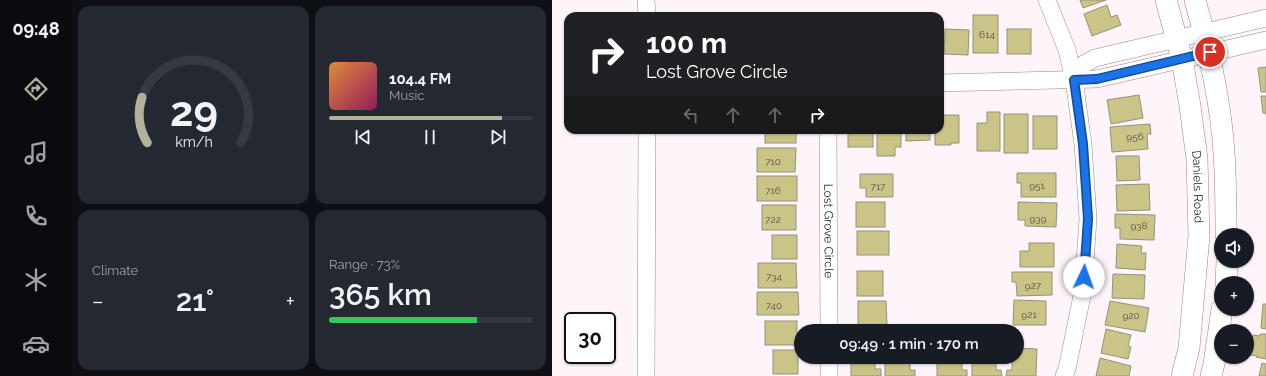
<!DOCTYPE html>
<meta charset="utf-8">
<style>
:root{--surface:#171b24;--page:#242831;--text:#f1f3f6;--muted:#9ea1a6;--line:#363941;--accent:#b2b19b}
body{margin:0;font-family:Raleway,sans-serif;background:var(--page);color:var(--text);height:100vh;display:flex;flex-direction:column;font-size:15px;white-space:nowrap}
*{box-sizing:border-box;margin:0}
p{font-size:13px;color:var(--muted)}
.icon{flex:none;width:22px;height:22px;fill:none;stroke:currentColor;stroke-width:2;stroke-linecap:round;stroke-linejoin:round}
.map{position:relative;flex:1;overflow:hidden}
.details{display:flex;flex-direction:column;gap:6px;padding:6px;background:#0d0f14;width:480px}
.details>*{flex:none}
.hud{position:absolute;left:12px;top:12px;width:380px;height:122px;border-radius:12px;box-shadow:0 1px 3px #0004;background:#202124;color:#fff;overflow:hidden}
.buttons{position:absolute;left:662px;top:228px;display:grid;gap:8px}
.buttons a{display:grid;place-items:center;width:40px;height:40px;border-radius:50%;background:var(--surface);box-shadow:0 1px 3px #0004;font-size:20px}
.speed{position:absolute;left:12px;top:312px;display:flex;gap:8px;font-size:20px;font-weight:700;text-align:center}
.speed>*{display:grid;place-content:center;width:52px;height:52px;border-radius:50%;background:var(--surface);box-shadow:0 1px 3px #0004;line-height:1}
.speed .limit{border:2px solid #111;border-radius:6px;background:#fff;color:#111}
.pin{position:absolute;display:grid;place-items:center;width:34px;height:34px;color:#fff;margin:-17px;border:2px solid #fff;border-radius:50%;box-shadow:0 1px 4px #0007}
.me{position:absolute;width:44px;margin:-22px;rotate:3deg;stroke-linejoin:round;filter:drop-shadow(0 0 3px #0008)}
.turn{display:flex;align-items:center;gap:14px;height:84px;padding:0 16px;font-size:18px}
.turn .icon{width:52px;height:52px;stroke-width:2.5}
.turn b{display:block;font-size:28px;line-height:34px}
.lanes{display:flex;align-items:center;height:38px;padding:0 16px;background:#0003;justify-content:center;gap:20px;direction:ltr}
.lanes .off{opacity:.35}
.big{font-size:30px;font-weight:600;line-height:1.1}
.details .tile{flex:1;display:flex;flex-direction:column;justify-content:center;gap:6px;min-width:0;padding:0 14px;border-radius:12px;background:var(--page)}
.details .dial{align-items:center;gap:0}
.dial svg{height:104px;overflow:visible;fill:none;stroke:var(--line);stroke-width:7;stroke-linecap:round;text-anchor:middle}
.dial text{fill:var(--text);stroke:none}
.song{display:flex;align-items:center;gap:12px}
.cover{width:48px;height:48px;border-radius:6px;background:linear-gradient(135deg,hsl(30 70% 55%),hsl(330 70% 35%))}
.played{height:4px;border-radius:2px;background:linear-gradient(90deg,var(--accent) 85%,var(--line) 85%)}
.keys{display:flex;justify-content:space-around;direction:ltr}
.heat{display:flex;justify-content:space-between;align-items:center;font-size:22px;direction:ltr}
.charge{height:6px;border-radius:3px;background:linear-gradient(90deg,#34c759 73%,var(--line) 0)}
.details .tiles{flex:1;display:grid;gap:6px;grid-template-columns:repeat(2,1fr)}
.trip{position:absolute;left:242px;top:324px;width:230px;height:40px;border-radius:20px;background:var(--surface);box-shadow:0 1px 3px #0004;font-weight:600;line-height:40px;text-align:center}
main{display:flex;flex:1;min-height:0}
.dock{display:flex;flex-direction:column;width:72px;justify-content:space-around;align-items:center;background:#090b0e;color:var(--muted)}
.dock .icon{width:28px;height:28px}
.dock .on{color:var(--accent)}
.dock b{font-size:18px;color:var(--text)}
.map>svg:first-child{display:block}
.building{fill:#cac587;stroke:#93927e}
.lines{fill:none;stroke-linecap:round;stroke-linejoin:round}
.minor-casing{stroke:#998691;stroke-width:18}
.major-casing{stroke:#998691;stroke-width:22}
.minor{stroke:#fff;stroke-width:17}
.major{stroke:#fff;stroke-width:21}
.route-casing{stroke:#114b97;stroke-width:10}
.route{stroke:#1a73e8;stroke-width:7}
.labels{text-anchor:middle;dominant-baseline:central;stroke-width:4;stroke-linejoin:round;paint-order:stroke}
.number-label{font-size:10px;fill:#564f44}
.street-label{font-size:12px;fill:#30282d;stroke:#fef5fa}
</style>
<main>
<nav class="dock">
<b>09:48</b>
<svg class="icon on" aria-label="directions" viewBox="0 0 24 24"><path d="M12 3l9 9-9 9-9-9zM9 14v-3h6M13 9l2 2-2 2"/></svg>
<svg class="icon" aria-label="music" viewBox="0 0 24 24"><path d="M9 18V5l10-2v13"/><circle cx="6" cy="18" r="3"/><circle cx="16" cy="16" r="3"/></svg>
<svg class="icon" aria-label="phone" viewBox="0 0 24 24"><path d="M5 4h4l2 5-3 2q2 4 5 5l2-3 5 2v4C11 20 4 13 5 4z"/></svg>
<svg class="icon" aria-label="climate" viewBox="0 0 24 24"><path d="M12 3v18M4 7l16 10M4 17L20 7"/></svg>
<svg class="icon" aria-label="car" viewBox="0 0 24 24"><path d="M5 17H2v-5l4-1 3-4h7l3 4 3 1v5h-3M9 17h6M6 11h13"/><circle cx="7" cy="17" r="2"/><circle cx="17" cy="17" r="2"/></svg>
</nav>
<section class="details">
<div class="tiles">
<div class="tile dial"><svg viewBox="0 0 100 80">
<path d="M14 69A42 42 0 1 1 86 69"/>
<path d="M14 69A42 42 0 0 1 10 34" stroke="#b2b19b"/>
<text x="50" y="56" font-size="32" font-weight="700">29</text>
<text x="50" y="72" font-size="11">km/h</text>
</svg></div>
<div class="tile">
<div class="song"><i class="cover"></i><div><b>104.4 FM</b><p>Music</p></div></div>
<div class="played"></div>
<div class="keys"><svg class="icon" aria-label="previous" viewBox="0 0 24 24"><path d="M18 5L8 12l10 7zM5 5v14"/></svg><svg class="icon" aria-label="pause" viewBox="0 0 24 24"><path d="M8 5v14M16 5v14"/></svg><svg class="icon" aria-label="next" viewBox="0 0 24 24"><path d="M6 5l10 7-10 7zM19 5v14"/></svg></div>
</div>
<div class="tile"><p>Climate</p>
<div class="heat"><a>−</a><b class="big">21°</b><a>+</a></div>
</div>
<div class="tile"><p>Range · 73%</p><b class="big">365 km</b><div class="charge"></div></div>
</div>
</section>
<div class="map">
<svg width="714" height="376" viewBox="0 0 714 376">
<rect width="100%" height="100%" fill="#fef5fa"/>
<g class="building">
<polygon points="528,0 554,0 531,8"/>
<polygon points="555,5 559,17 565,15 569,25 540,36 532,14"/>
<rect x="421" y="15" width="25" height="38"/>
<polygon points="393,29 417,30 416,55 392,54"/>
<rect x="455" y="29" width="24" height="25"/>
<polygon points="714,67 714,92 709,92 706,68"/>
<polygon points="587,95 591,118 559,124 555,100"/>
<polygon points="709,96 714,96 714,115 714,113 711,113"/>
<polygon points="435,112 448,112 448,151 425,151 425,123 435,123"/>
<rect x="452" y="114" width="24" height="39"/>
<polygon points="388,115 407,115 407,143 399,143 399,145 383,145 383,130 388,130"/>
<rect x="481" y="116" width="24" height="33"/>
<polygon points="598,124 599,134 595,134 596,149 560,152 558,127"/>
<rect x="213" y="130" width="31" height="13"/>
<rect x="296" y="130" width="25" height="17"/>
<polygon points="325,130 349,130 349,147 343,147 343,156 325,156"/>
<polygon points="354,130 378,130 378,140 354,141"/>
<polygon points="205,148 244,148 243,172 205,172"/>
<polygon points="564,156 587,156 588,180 565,181"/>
<polygon points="465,173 504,173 504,197 469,197 469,183 465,183"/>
<polygon points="308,174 341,174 341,197 314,197 314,188 308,188"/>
<rect x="205" y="176" width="40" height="25"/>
<polygon points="597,184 598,210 565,211 564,185"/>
<rect x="304" y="202" width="29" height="25"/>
<polygon points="466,202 505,203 504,227 473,226 473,220 466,220"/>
<rect x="210" y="205" width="34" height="25"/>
<polygon points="563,214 603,215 602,240 568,239 568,228 563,228"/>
<rect x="305" y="231" width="32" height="24"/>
<rect x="220" y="235" width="25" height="24"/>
<polygon points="477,243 502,243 502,267 468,267 468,251 477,251"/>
<polygon points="565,244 590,246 589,253 594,253 593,270 564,268"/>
<polygon points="206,263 244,263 245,288 206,288"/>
<rect x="305" y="271" width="26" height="25"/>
<polygon points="460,272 500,272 500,295 465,296 464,282 460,282"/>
<polygon points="561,274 593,275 592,299 560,298"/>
<polygon points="205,292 246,292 247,315 205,315"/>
<polygon points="462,300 494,301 494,325 461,325"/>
<polygon points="306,301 334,301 335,325 306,326"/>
<polygon points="558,301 597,308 593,332 553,325"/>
<polygon points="711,304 714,304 714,329 709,328"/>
<rect x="213" y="321" width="32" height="24"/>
<polygon points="554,329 579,335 576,346 579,347 576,359 549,353"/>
<polygon points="708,334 714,334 714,359 704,357 705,356 698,355 701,335 708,336"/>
<polygon points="465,348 485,349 484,376 454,376 455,370 460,370 460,357 465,357"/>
<rect x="221" y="350" width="25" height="24"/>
<polygon points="299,357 323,357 323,369 329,369 329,376 299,376"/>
<polygon points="333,357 358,357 358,370 363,370 363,376 333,376"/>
<polygon points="385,357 410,357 410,370 415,370 415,376 385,376"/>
<polygon points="420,357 444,357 444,370 449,370 450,376 420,376"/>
<polygon points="548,358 579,366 577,376 544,376"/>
<polygon points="710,363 714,364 714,376 707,376"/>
</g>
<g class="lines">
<g class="minor-casing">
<g id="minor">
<polyline points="94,0 95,16"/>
<polyline points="495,0 515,50 522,80 531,144 536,219 531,291 515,369 512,376"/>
<polyline points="522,80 532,64 543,58 714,18"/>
<polyline points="388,83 545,79 714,40"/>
<path id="s1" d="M276,130L277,331"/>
<polyline points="277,357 277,376"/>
<polyline points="94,376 95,130"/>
</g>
</g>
<g class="major-casing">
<g id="major">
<path id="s2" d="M614,0L630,59L638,106L645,159L647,236L637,348L630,376"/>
<path d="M643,0C657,50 669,101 672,153C674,180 674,208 674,235"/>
<polyline points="674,283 675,261"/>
<polyline points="659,376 662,364 670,309"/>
</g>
</g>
<use href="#minor" class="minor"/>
<use href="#major" class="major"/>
</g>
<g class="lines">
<g class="route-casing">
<polyline id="route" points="532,277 536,219 531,144 522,80 545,79 658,52"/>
</g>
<use href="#route" class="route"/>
</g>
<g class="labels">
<g class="number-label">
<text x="435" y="34">614</text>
<text x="583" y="136">956</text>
<text x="221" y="161">710</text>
<text x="485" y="185">951</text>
<text x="326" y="186">717</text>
<text x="221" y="190">716</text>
<text x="486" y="218">939</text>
<text x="221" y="219">722</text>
<text x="587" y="225">938</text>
<text x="222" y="276">734</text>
<text x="481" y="285">927</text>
<text x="222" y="305">740</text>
<text x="477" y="314">921</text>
<text x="579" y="315">920</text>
</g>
<g class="street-label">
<text stroke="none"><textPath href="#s2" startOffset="190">Daniels Road</textPath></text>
<text stroke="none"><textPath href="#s1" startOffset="101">Lost Grove Circle</textPath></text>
</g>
</g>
</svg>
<div class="buttons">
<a><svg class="icon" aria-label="sound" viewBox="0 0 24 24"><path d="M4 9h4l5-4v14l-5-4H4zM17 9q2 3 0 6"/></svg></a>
<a>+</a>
<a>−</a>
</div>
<div class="speed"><div class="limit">30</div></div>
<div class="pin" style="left:658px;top:52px;background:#d93025"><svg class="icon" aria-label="arrive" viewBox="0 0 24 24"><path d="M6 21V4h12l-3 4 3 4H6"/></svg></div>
<svg class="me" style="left:532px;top:277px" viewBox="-20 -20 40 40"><circle r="19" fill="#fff"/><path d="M0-13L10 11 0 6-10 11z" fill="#1a73e8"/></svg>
<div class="trip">09:49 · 1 min · 170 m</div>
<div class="hud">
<div class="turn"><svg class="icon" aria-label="right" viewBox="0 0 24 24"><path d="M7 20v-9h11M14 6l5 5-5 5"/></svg><div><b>100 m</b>Lost Grove Circle</div></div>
<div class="lanes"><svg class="icon off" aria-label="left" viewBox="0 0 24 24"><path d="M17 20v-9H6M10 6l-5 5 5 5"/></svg><svg class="icon off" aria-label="ahead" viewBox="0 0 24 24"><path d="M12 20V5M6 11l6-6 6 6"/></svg><svg class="icon off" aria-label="ahead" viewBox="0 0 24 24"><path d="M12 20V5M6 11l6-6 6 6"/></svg><svg class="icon" aria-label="right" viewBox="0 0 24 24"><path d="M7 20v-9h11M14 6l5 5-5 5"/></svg></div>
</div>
</div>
</main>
